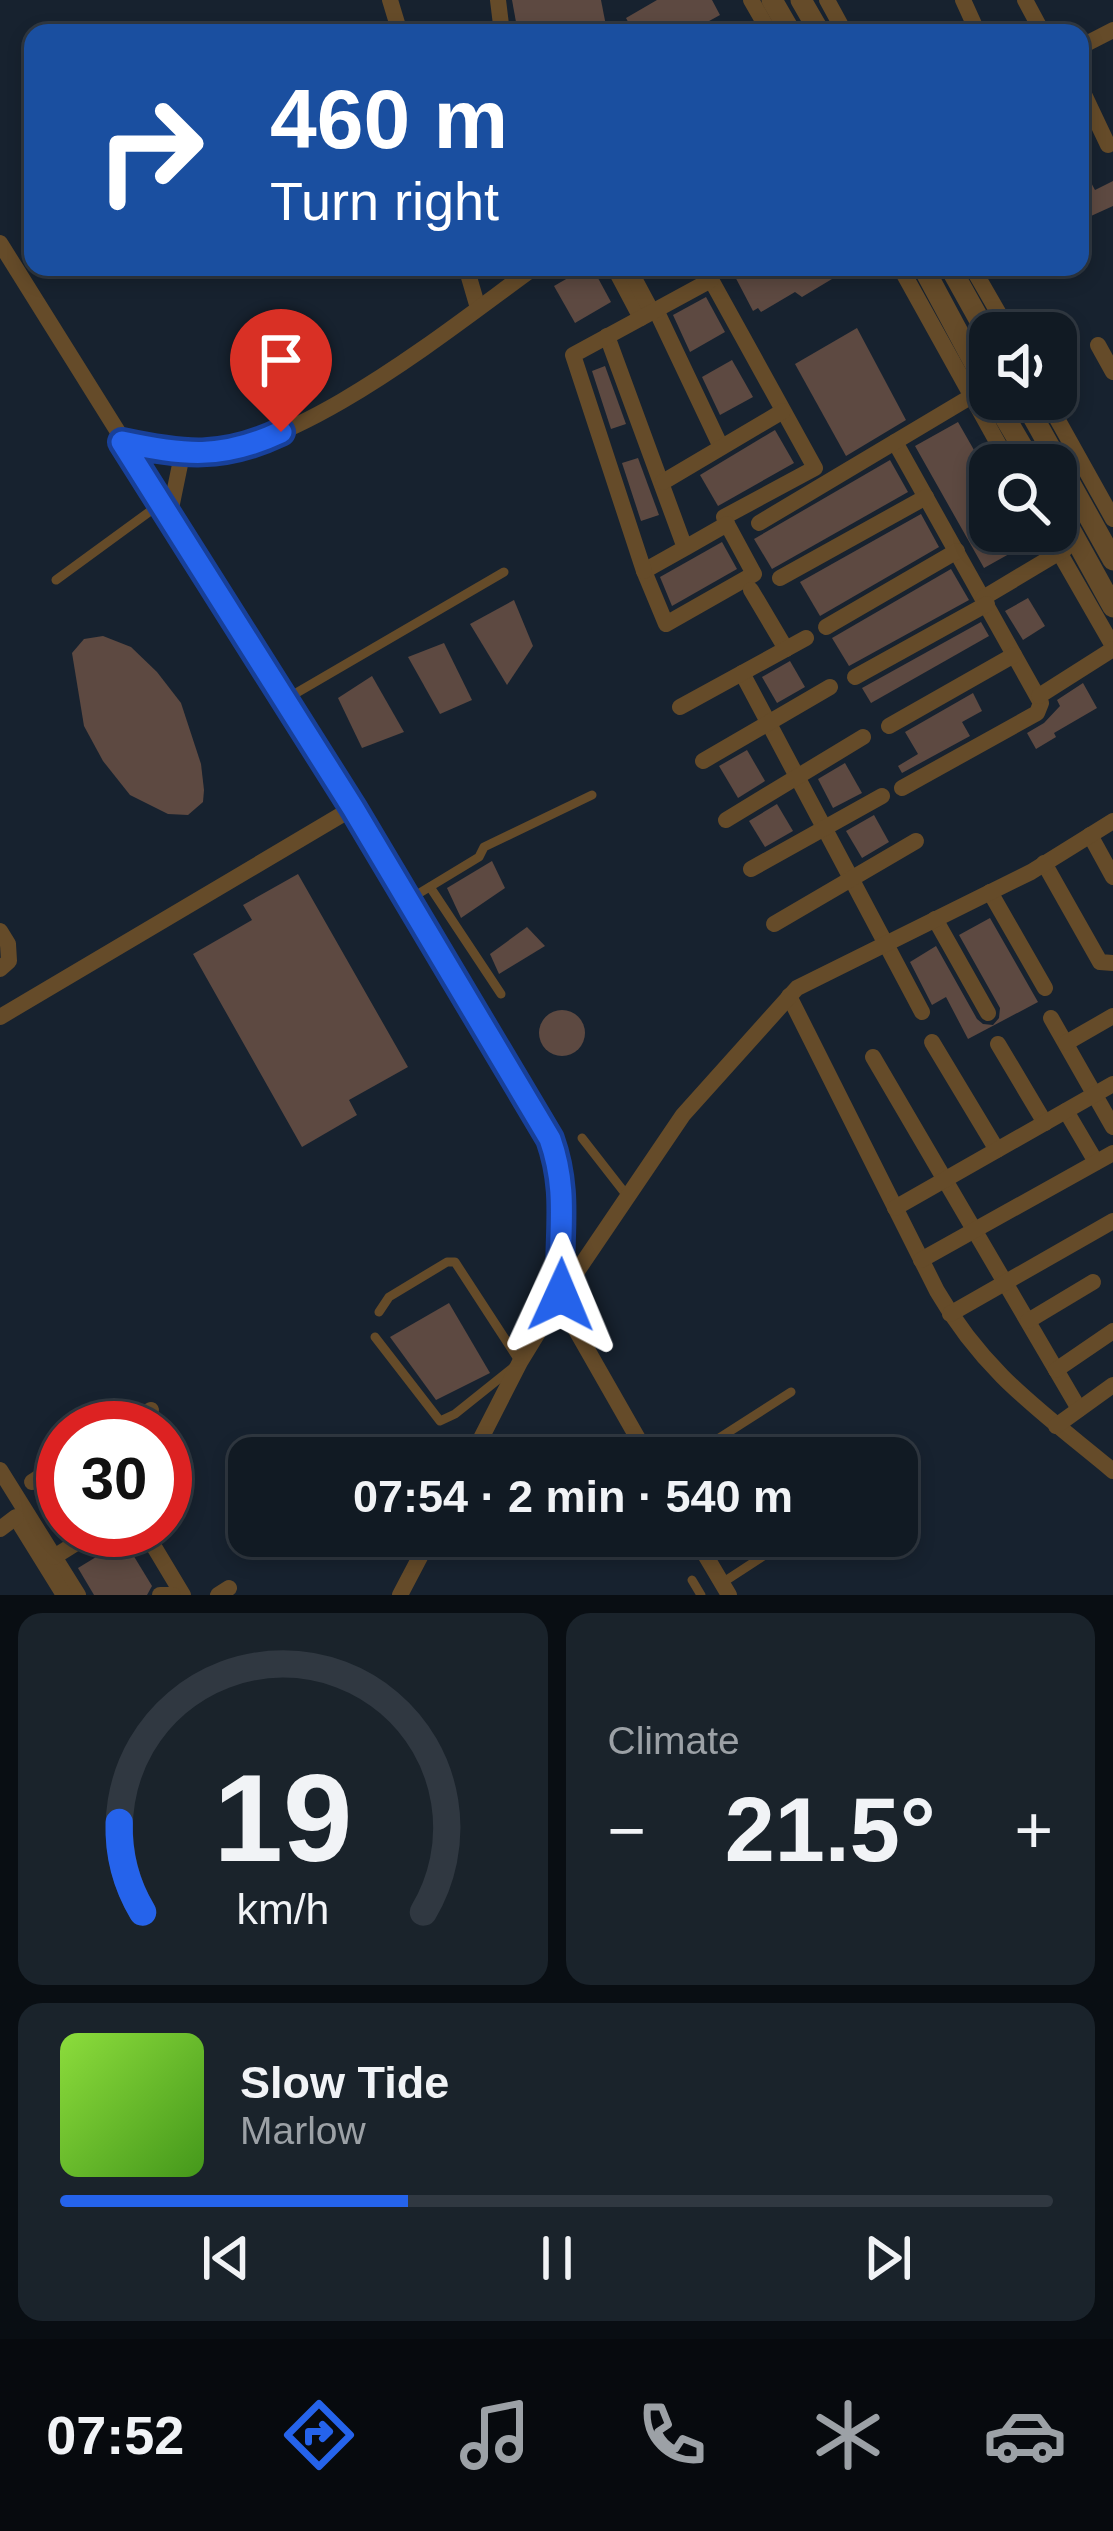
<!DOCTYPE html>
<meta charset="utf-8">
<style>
:root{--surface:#111a23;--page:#1a232b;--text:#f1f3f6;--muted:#9ca1a6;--line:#303841;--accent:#2563eb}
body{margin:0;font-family:Helvetica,sans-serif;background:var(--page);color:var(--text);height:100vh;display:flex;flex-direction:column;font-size:45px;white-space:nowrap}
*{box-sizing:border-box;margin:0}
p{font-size:39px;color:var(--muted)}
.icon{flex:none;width:66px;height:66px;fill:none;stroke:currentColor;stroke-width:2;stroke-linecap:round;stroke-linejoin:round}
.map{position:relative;height:1595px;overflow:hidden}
.drawer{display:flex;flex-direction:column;gap:18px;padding:18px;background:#090e13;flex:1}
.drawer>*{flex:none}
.top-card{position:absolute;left:24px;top:24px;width:1065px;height:252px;border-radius:24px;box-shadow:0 6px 18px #0003,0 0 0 3px var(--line);background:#1a4fa0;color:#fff;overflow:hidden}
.buttons{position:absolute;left:969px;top:312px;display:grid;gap:24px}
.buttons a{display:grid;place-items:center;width:108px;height:108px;border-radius:24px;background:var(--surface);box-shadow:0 6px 18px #0003,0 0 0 3px var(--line);font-size:60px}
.speed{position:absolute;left:36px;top:1401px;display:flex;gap:24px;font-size:60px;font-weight:700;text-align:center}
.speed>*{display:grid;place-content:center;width:156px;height:156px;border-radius:50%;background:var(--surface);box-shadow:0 6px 18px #0003,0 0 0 3px var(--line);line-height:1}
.speed .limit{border:18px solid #d22;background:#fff;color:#111}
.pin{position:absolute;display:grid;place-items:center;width:102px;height:102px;color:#fff;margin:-123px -51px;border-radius:50% 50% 50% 0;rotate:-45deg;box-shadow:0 0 12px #0007}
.pin .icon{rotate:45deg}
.me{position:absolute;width:132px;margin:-66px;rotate:1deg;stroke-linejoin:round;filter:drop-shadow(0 0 9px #0008)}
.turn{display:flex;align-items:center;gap:42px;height:252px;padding:0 48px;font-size:54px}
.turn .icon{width:156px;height:156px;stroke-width:2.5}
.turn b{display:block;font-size:84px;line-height:102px}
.big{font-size:90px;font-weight:600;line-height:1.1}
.drawer .card{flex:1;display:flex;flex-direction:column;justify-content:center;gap:18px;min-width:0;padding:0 42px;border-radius:24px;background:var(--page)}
.drawer .dial{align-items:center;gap:0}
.dial svg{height:312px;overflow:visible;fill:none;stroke:var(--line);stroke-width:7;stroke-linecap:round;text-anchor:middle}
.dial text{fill:var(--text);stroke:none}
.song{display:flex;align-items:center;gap:36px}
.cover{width:144px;height:144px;border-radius:18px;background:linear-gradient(135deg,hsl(90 70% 55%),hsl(100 70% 35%))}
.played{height:12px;border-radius:6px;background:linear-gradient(90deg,var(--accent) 35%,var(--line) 35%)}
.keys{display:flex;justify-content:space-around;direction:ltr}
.heat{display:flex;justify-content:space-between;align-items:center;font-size:66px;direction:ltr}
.drawer .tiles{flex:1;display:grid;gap:18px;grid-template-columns:1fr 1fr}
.card:last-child{grid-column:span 2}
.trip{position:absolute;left:228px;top:1437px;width:690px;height:120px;border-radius:24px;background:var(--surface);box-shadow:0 6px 18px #0003,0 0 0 3px var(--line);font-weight:600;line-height:120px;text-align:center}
.menu{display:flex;height:192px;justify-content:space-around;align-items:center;background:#070a0e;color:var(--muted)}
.menu .icon{width:84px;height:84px}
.menu .selected{color:var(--accent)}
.menu b{font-size:54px;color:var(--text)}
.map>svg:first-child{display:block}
.building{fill:#5d4941}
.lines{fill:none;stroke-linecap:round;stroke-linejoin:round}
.service{stroke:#654b29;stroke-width:9}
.minor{stroke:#654b29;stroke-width:16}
.tertiary{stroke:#654b29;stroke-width:21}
.route-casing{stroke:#184099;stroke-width:30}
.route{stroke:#2563eb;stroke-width:21}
</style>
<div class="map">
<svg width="1113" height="1595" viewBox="0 0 1113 1595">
<rect width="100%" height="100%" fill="#17222f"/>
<g class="building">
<polygon points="512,0 601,0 607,31 518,33"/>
<polygon points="657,0 712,0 720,15 691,31 689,27 679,33 634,33 626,18"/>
<polygon points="1080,162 1095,190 1113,181 1113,206 1080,221"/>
<polygon points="587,267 592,267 611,302 575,323 554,286"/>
<polygon points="730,267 841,267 830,274 832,279 802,297 795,292 761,312 758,308 753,311"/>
<polygon points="706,297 725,332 690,352 673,315"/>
<polygon points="857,328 906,420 846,456 795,364"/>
<polygon points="732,360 753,397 720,415 702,377"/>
<polygon points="605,366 626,424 611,429 592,371"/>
<polygon points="958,422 990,478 990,531 1020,531 1027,544 984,568 915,446"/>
<polygon points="775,430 794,463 718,506 700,475"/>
<polygon points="638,458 659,515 641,521 622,463"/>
<polygon points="890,460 908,492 772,569 754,539"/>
<polygon points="921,514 939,547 820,616 800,582"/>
<polygon points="722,542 737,569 672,606 660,577"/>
<polygon points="951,569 969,600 849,666 832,638"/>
<polygon points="1028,598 1045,626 1023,640 1005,611"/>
<polygon points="514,600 533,646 507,685 470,624"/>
<polygon points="981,622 989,636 871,703 862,688"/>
<polygon points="103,636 131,647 157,672 181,703 201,764 204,790 203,802 188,815 168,814 130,795 103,761 84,726 72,653 84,639"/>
<polygon points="444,643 472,700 440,714 408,657"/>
<polygon points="790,661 805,687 777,703 762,677"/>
<polygon points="372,676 404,732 362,748 338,698"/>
<polygon points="1083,683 1097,708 1054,733 1056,737 1036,749 1027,733 1044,723 1060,706 1057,700"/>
<polygon points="973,693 982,711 962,722 970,736 902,773 898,766 918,754 905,732"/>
<polygon points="747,750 765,781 738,798 719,766"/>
<polygon points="845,763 862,793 833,808 818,779"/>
<polygon points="777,804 793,831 765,847 749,821"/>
<polygon points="874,815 889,842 862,858 846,831"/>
<polygon points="492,861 505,888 461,918 447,888"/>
<polygon points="298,874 408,1067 349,1100 357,1115 302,1147 193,954 252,920 243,905"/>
<polygon points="990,918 1038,1002 968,1039 946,997 932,1005 910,962 936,946 977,1019 983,1024 993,1025 999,1018 1000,1008 959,935"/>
<polygon points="527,927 545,946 499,974 490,954"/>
<circle cx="562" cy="1033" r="23"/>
<polygon points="449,1303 490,1373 436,1400 390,1337"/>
<polygon points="63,1477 63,1536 61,1538 35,1494"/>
<polygon points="124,1540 152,1586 147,1595 94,1595 78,1568"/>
</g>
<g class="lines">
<g class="service">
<polyline points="56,580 160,504"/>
<polyline points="286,699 504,572"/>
<polyline points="430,887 501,994"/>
<polyline points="408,900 479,857 484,847 592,795"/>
<polyline points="582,1138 628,1197"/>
<polyline points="375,1337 440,1421 455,1414 520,1362 455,1262 447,1262 389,1297 379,1312"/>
<polyline points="688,1458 791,1392"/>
<polyline points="692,1580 701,1595"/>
<polyline points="722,1583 794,1536"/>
</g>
<g class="minor">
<polyline points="390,0 400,33"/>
<polyline points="498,0 502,33"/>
<polyline points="751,0 770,33"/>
<polyline points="827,0 845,33"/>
<polyline points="963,0 978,33"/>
<polyline points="1025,0 1040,28"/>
<polyline points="1080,47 1113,30"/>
<polyline points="1080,86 1108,145"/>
<polyline points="0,243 353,808 551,1139 561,1170 564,1199 560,1276 568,1316 649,1458"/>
<polyline points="466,267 478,308"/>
<polyline points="614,267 641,318"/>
<polyline points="628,267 652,312"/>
<polyline points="704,267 815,468 724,517 727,524"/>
<polyline points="900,267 1010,465"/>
<polyline points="972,267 1010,333"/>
<polyline points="656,310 721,447"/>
<polyline points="607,336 685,548 644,571 666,624 754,574 727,524 685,548"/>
<polyline points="1098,345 1113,372"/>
<polyline points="1046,399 1113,519"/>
<path d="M121,442C142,446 164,454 184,455C291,459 450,328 535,267"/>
<polyline points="895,442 1041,703 1037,713 902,788"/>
<polyline points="663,482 783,411"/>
<polyline points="169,518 182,455"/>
<polyline points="759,523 987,387"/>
<polyline points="1047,531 1113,646"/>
<polyline points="644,571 573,355 711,280"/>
<polyline points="780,578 926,497"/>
<polyline points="751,590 786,649"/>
<polyline points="983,598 1065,549"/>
<polyline points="826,627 957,551"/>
<polyline points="742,673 922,1012"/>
<polyline points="855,677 987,604"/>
<polyline points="1039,696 1113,649"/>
<polyline points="680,707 806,638"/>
<polyline points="889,726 1014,655"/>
<polyline points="703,761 830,687"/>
<polyline points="726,820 863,737"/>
<polyline points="1090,835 1113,877"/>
<polyline points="1044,863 1100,962 1113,963"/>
<polyline points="751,869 882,796"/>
<polyline points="990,892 1045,988"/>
<polyline points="935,919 988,1013"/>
<polyline points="774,924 916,841"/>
<polyline points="0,931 8,944 9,961 0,969"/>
<path d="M789,996L937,1291C985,1374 1041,1411 1113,1471"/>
<polyline points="0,1017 353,808"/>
<polyline points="1051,1018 1113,1127"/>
<polyline points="932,1042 997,1150"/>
<polyline points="1066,1043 1113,1016"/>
<polyline points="998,1044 1045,1123"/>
<polyline points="873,1057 1079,1409"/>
<polyline points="1066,1111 1096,1162"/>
<polyline points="895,1208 1113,1084"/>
<polyline points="921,1260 1113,1153"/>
<polyline points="950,1314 1113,1221"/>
<polyline points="1028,1321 1093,1282"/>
<polyline points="1056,1370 1113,1331"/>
<polyline points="1056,1426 1113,1385"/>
<polyline points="120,1428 151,1410"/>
<polyline points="471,1458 520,1362 561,1295 683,1115 797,988 1031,872 1113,821"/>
<polyline points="0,1470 78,1595"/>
<polyline points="32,1482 63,1462"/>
<polyline points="20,1524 64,1595"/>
<polyline points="0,1529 16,1517"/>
<polyline points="144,1530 183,1595"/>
<polyline points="694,1536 729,1595"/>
<polyline points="54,1557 97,1530"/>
<polyline points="160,1595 173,1595"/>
<polyline points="218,1595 229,1588"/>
<polyline points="400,1595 431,1536"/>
</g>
<g class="tertiary">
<polyline points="772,0 791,33"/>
<polyline points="801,0 820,33"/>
<polyline points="923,267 990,392"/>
<polyline points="950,267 990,339"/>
<polyline points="994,399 1033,465"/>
<polyline points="1023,399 1113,560"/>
<polyline points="1056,504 1113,607"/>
</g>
</g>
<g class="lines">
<g class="route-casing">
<path id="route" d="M281,432C222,460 183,455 122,442L353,808L550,1139C570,1195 557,1238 561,1295"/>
</g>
<use href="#route" class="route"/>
</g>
</svg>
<div class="buttons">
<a><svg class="icon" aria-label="sound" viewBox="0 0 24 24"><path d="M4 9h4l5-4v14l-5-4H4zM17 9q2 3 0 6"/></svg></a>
<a><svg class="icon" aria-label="search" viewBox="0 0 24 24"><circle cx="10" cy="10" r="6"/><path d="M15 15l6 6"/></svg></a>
</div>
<div class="speed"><div class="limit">30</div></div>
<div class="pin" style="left:281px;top:432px;background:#d93025"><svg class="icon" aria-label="arrive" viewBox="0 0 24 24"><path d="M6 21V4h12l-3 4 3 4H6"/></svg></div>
<svg class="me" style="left:561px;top:1295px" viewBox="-20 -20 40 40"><path d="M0-17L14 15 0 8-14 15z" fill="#2563eb" stroke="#fff" stroke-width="4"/></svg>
<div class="trip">07:54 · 2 min · 540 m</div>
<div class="top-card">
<div class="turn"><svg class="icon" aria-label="right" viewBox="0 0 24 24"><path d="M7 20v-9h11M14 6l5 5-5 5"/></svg><div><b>460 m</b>Turn right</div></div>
</div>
</div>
<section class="drawer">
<div class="tiles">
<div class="card dial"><svg viewBox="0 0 100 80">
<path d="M14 69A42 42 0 1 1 86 69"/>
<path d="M14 69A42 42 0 0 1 8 46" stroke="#2563eb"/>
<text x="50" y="56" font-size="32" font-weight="700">19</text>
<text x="50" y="72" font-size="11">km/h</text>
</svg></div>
<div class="card"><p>Climate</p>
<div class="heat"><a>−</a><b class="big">21.5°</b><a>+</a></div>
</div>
<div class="card">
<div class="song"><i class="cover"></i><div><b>Slow Tide</b><p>Marlow</p></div></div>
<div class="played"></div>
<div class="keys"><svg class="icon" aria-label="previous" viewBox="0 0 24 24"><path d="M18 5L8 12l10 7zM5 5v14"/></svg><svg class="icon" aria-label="pause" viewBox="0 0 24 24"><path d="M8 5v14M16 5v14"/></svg><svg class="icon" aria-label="next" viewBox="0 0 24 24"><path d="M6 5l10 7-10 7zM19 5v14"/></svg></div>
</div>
</div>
</section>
<nav class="menu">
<b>07:52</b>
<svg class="icon selected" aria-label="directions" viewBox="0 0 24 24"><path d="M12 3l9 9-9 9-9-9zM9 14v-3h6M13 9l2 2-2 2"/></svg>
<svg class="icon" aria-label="music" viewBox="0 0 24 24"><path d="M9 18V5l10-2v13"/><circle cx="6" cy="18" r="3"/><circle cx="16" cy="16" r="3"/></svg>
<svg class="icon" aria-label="phone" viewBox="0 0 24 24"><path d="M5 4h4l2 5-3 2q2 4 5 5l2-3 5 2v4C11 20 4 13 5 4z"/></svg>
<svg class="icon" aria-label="climate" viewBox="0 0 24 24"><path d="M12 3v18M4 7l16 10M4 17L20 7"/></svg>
<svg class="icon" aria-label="car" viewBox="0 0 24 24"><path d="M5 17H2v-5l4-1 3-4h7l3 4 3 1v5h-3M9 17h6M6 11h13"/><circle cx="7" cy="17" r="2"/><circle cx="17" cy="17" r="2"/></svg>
</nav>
